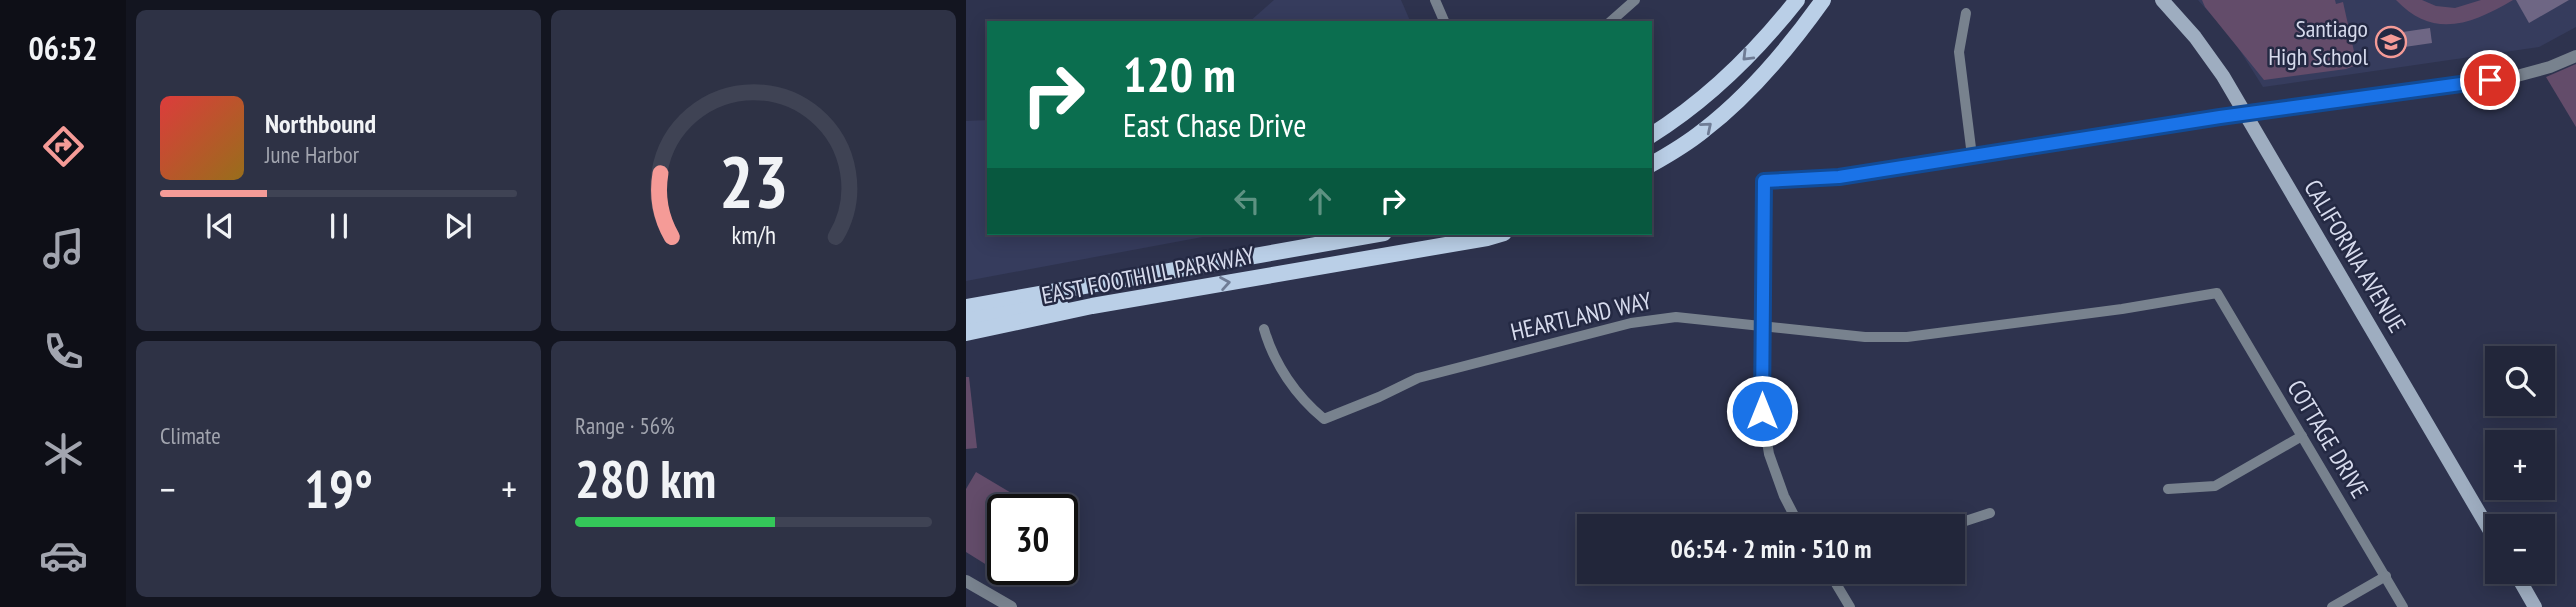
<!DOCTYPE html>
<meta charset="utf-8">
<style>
:root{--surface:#22263a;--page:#2e3245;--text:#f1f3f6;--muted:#a2a5af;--line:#3f4354;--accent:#f59b97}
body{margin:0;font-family:"PT Sans Narrow",sans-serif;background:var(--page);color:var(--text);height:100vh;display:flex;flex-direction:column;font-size:26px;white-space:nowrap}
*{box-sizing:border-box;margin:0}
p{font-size:23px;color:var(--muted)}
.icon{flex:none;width:38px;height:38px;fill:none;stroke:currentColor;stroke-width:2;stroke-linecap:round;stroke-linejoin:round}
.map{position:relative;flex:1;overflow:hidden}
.side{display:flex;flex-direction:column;gap:10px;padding:10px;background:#131520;width:840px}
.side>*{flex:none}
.hud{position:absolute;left:21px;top:21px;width:665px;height:214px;border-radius:0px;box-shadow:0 4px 18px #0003,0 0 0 2px var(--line);background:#0b6e4f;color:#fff;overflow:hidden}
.buttons{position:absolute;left:1519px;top:346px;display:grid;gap:14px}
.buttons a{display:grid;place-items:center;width:70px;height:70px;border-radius:0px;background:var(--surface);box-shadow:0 4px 18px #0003,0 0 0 2px var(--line);font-size:35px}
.speed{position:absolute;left:21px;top:494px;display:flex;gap:14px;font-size:35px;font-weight:700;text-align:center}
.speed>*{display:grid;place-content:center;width:91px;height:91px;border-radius:50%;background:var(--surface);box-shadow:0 4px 18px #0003,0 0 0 2px var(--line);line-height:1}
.speed .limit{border:4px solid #111;border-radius:10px;background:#fff;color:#111}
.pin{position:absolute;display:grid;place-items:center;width:60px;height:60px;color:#fff;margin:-30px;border:4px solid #fff;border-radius:50%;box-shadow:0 2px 7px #0007}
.me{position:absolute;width:77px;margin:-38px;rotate:0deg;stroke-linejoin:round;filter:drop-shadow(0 0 5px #0008)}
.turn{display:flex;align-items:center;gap:24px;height:147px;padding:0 21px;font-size:32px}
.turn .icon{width:91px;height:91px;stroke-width:2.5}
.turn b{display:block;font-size:49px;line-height:60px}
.lanes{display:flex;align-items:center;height:66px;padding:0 21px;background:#0003;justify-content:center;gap:35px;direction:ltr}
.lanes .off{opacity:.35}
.big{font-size:52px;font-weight:600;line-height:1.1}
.side .card{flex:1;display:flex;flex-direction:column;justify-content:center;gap:10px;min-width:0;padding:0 24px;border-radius:10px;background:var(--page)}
.side .dial{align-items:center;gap:0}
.dial svg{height:182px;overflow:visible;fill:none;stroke:var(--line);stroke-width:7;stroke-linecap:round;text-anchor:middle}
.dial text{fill:var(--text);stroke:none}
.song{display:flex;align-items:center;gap:21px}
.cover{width:84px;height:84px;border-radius:10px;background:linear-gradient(135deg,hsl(0 70% 55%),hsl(40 70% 35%))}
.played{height:7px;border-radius:4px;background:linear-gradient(90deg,var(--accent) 30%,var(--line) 30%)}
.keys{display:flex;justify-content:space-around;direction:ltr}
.heat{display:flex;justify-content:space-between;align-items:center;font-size:38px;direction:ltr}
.charge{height:10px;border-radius:5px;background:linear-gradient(90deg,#34c759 56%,var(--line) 0)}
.side .tiles{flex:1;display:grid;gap:10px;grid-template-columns:repeat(2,1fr)}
.trip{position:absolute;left:611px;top:514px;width:388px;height:70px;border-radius:0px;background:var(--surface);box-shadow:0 4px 18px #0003,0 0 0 2px var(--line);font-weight:600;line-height:70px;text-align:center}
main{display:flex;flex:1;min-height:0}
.tabs{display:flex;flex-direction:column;width:126px;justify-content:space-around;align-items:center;background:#0e0f17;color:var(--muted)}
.tabs .icon{width:49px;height:49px}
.tabs .selected{color:var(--accent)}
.tabs b{font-size:32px;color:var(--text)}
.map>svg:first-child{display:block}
.built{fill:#363c5d}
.green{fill:#634c6a}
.building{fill:#6e6684}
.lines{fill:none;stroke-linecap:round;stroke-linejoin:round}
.minor{stroke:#78828e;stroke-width:10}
.tertiary{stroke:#78828e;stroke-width:12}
.secondary{stroke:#9eadc0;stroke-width:14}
.primary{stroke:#bacfe7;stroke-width:16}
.oneway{stroke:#6f7c95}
.route-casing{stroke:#114b97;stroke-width:18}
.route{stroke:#1a73e8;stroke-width:12}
.labels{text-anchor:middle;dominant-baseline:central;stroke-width:5;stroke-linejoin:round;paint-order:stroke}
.poi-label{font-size:24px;fill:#d7dbed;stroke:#242943;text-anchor:end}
.street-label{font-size:24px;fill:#d7dbed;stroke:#242943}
</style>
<main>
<nav class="tabs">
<b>06:52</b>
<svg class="icon selected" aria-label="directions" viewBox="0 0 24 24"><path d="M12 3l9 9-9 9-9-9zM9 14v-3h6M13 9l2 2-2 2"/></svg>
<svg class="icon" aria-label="music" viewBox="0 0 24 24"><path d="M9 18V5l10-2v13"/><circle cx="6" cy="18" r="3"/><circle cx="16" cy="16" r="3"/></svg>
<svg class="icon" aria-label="phone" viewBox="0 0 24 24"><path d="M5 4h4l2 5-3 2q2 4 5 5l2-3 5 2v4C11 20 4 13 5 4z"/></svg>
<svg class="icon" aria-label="climate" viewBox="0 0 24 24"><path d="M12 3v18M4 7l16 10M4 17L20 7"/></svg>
<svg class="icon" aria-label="car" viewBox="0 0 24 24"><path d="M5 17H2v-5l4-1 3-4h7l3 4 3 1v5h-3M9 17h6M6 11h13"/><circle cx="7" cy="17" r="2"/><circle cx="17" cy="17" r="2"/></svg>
</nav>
<section class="side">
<div class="tiles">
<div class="card">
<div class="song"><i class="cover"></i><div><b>Northbound</b><p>June Harbor</p></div></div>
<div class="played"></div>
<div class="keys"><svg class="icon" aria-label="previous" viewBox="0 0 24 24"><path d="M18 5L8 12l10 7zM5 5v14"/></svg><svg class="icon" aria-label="pause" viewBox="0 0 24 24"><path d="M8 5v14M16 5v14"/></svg><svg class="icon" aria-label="next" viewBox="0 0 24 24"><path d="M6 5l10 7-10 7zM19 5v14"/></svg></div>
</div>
<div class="card dial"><svg viewBox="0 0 100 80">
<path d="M14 69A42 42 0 1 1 86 69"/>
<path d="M14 69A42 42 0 0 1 9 41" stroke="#f59b97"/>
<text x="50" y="56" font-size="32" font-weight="700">23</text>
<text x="50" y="72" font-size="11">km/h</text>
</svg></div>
<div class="card"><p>Climate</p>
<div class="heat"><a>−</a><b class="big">19°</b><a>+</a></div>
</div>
<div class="card"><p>Range · 56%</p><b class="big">280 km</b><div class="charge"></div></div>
</div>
</section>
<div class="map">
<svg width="1610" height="607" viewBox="0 0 1610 607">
<rect width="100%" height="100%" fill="#2e334e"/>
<g class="built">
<polygon points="308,0 435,0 445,23 282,23"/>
<polygon points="1232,0 1610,0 1610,27 1573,47 1297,87 1266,38"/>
<polygon points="23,120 23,233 258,233 0,281 0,121"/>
</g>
<g class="green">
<polygon points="1236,0 1369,0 1370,4 1377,2 1391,65 1380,69 1298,80 1239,7"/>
<path d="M1430,0H1456L1470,6L1489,8L1515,0H1547C1506,24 1468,40 1430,0Z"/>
<polygon points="1610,64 1610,127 1580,77"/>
<polygon points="0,377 3,377 11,448 0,449"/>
<polygon points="10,472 72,509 37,509 37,565 32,572 0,552 0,489"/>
</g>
<g class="building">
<polygon points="1550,0 1603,0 1563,23"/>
<polygon points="1464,28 1466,43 1418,50 1416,35"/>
</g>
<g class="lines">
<g class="minor">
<polyline points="469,0 479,23"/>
<polyline points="1000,13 993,52 1006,156"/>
<polyline points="643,23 669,0"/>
<path d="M298,329C308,364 330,396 358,419L413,397L452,378L665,323L710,317L899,337H941L1156,309L1251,293L1437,607"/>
<polyline points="1202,489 1249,486 1336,436"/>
<polyline points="834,527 818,496 803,454 796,411 798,181 873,177 1280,113"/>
<polyline points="981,527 1024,513"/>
<polyline points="863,572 884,607"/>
<polyline points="870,583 889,572"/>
<polyline points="1366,607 1420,576"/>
</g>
<g class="tertiary">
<polyline points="1280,113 1551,76 1584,67 1610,56"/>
<polyline points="0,581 45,607"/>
</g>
<g class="secondary">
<polyline points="1196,0 1229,37 1257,76 1531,543"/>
<polyline points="1549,572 1569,607"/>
</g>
<g class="primary">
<path d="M684,136C740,101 790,52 831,0"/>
<path d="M684,165C702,155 722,143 738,130C782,96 825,45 857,0"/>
<polyline points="0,307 418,233"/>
<polyline points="0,321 94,304"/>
<polyline points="0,333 126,306 521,238 538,233"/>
</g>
</g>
<defs><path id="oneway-chevron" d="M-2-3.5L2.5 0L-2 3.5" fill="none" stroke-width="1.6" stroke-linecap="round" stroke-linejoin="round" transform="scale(1.75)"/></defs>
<g class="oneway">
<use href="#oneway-chevron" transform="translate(781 56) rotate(135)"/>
<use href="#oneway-chevron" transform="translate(741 127) rotate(-40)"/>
<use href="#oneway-chevron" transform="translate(259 283) rotate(-10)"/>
</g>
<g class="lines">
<g class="route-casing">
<polyline id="route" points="796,411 798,181 873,177 1254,117 1524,80"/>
</g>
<use href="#route" class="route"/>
</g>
<defs>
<g id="school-ring" transform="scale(1.575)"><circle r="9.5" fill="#242943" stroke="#f59b97" stroke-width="1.5"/><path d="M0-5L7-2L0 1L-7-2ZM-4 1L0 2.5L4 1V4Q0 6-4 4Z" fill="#f59b97"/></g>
</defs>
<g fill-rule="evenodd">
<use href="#school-ring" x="1425" y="42"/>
</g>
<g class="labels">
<g class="poi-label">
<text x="1402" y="28">Santiago<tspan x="1402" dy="28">High School</tspan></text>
</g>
<g class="street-label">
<text transform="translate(1389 256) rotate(59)">CALIFORNIA AVENUE</text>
<text transform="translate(182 275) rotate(-11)">EAST FOOTHILL PARKWAY</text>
<text transform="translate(615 316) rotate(-13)">HEARTLAND WAY</text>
<text transform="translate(1362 439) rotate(59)">COTTAGE DRIVE</text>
</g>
</g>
</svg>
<div class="buttons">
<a><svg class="icon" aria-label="search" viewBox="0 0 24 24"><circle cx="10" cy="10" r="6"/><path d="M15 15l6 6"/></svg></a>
<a>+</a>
<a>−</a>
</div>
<div class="speed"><div class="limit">30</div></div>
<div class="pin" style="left:1524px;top:80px;background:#d93025"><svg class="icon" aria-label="arrive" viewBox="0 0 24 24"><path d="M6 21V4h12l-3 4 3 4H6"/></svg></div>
<svg class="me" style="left:796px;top:411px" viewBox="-20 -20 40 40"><circle r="17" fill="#1a73e8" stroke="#fff" stroke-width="3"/><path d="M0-11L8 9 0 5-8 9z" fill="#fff"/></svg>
<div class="trip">06:54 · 2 min · 510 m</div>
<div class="hud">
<div class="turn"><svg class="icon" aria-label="right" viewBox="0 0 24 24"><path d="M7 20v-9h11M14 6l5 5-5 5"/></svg><div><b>120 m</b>East Chase Drive</div></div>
<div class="lanes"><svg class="icon off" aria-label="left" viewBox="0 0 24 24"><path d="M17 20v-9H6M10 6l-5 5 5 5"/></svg><svg class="icon off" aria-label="ahead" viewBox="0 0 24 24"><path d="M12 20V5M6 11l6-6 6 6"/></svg><svg class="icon" aria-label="right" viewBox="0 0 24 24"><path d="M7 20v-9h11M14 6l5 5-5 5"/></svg></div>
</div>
</div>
</main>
